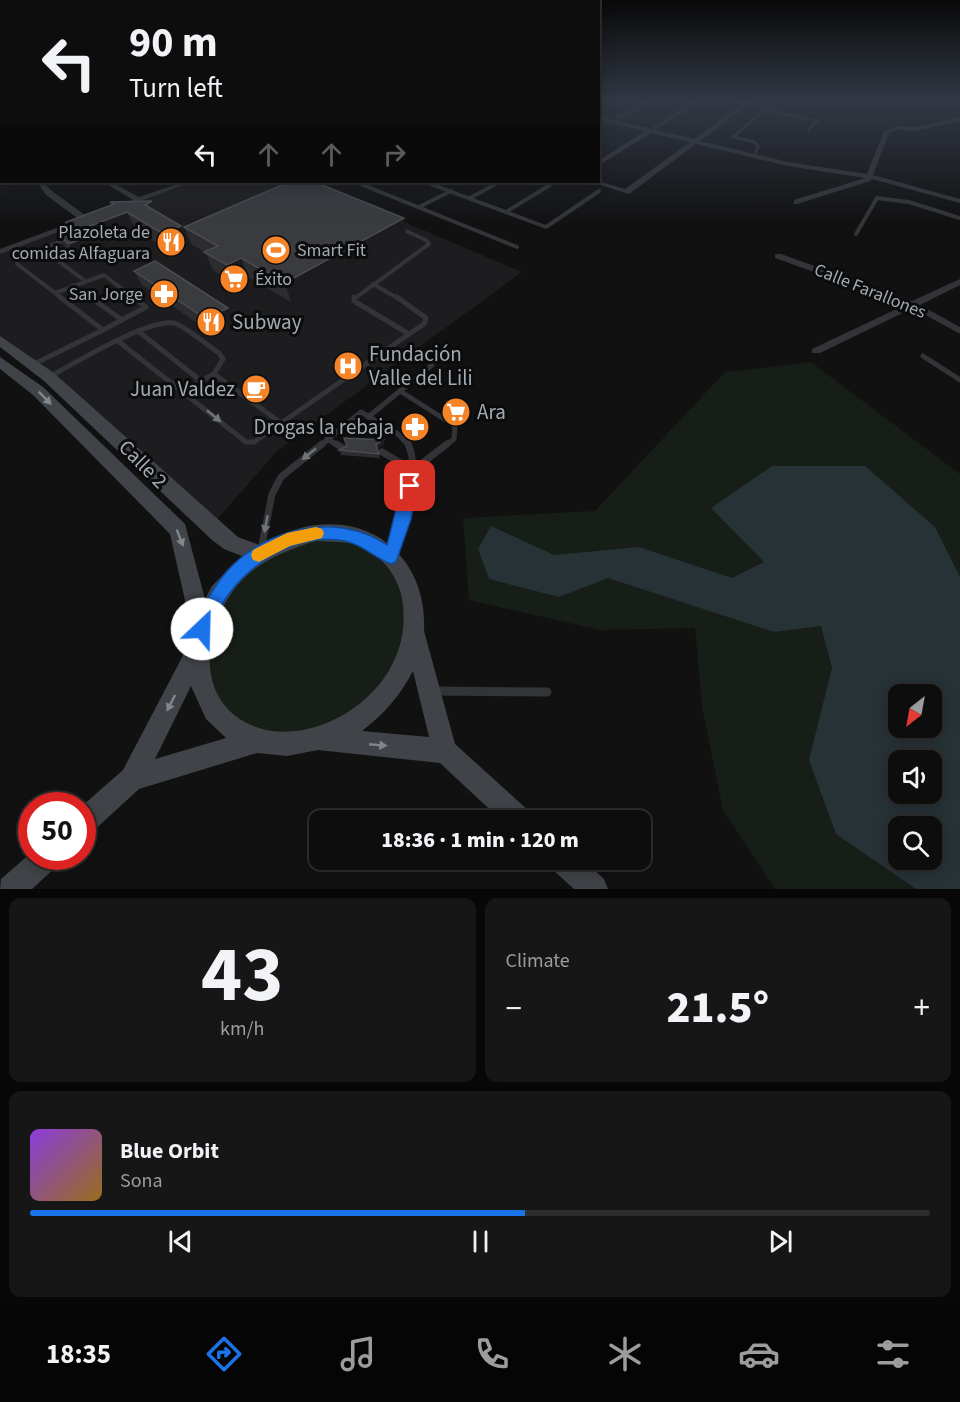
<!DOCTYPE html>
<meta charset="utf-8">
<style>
:root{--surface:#0d0d0e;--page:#161617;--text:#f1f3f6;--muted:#9a9c9e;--line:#2d2d2e;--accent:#1a73e8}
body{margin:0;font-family:"Source Sans 3",sans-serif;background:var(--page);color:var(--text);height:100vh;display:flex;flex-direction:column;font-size:22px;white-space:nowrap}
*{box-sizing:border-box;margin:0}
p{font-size:20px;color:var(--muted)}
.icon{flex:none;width:33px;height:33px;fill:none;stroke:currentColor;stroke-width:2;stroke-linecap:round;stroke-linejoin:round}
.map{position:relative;height:889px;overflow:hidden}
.details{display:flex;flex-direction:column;gap:9px;padding:9px;background:#070708;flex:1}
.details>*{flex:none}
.hud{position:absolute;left:0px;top:0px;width:600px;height:183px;box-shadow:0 3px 15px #0003,0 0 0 2px var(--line);background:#0d0d0e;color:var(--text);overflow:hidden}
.needle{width:39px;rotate:211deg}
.tools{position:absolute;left:888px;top:684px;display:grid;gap:12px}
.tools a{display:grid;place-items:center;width:54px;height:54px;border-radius:12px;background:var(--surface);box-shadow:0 3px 15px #0003,0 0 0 2px var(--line);font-size:30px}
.speed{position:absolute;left:18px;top:792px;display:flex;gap:12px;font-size:30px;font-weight:700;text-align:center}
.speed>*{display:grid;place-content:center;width:78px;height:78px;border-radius:50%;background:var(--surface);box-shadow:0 3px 15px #0003,0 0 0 2px var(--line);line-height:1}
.speed .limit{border:9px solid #d22;background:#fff;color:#111}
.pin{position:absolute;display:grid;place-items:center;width:51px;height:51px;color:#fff;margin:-26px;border-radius:12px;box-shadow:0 3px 9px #0006}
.me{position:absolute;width:66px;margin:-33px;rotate:24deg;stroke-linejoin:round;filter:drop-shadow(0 0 4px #0008)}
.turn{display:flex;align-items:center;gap:21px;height:126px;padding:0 30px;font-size:27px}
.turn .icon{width:78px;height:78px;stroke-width:2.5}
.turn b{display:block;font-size:42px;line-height:51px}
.lanes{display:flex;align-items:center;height:57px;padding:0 30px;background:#0003;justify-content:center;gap:30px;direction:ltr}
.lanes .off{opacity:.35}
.big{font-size:45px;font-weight:800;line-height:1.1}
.details .card{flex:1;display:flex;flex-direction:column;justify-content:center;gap:9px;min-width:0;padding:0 21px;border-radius:12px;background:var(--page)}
.details .dial{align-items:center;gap:0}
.dial b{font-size:78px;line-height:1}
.song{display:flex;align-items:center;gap:18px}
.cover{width:72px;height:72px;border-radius:9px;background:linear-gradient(135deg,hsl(270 70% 55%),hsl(40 70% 35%))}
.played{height:6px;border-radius:3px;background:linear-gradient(90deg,var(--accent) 55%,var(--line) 55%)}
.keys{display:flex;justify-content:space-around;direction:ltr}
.heat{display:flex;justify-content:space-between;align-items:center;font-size:33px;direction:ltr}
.details .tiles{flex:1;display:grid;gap:9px;grid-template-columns:1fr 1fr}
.card:last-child{grid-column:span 2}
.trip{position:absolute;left:309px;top:810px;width:342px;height:60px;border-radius:12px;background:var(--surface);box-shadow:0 3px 15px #0003,0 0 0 2px var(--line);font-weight:800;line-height:60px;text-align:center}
.tab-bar{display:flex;height:96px;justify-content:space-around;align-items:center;background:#050506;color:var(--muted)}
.tab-bar .icon{width:42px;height:42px}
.tab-bar .current{color:var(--accent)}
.tab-bar b{font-size:27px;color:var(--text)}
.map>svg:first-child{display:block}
.built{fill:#1d1d1f}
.green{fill:#171d17;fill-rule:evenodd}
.water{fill:#273236;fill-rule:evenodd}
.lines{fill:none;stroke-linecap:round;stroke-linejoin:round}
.lane-far4{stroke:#323437;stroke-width:3}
.lane-far3{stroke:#323437;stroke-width:4}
.lane-far2{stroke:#323437;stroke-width:5}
.lane-far1{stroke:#323437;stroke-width:7}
.lane{stroke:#323437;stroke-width:9}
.street{fill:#323437;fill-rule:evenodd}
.secondary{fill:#404347;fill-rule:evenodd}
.wall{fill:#2d2d30}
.shaded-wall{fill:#1c1c1e}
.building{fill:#393b3e;stroke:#4a4c50;stroke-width:1.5}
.oneway{fill:#80878d}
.oneway2{fill:#70757b}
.route{fill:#1a73e8;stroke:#114b97;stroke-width:1.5}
.slow{fill:#f59e0b}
.labels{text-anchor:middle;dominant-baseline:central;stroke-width:6;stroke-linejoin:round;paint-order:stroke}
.far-poi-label{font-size:18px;fill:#a2abb3;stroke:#0c0c0d;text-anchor:end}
.far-street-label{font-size:18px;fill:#a2abb3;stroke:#0c0c0d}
.poi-label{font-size:21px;fill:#a2abb3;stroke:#0c0c0d;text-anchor:start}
.street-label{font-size:21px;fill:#a2abb3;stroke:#0c0c0d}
</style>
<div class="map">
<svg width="960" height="889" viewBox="0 0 960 889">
<rect width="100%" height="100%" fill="#111112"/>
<polygon class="built" points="188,182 310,182 522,272 277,451 212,525 0,340 0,252"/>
<g class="green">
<path d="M811,362L960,474V889H775L723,810L702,706L695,628L600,630L469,600L463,518L595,511L725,372ZM898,694H932V728H898ZM898,760H932V794H898ZM898,826H932V860H898Z"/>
<polygon points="287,540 369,542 408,581 399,675 319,739 230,728 198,650 215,600"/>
</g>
<path class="water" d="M772,466H865L935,527L960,577V889H916L836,834L809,760L832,668L821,626L774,632L608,578L559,597L489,579L478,549L491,526L554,555L639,547L732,578L764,562L711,508ZM898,694H932V728H898ZM898,760H932V794H898ZM898,826H932V860H898Z"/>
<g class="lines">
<g class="lane-far4">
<polyline points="756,152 758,146 754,142 733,137 765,110 817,121 808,130"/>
<polyline points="356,182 366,186"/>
<polyline points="426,182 437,186"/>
<polyline points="491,186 499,182"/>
<polyline points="547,186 554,182"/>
</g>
<g class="lane-far3">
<polyline points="363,185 517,247"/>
<polyline points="433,185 546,227 599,191"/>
<polyline points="470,198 494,185"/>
<polyline points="419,207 451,191"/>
<polyline points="506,212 550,185"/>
<polyline points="856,234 877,198 909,202 960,218"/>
<polyline points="67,239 42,249 84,280"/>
<polyline points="42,249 17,260 17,264 55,293"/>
<polyline points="373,284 399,299"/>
<polyline points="73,285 92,299"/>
<polyline points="62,299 55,293 104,275 135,299"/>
<polyline points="354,299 429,244 426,240 399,228"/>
</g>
<g class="lane-far2">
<polyline points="60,297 103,330"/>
<polyline points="90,297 122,320"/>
<polyline points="397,297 426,318 424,324 409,334"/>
<polyline points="103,330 146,307 133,297"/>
<polyline points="138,331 201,381"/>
<polyline points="118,341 246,442 254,442 409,334 354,301 354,297"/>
<polyline points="923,356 960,380"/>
<polyline points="34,364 103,330"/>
<path d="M49,377C71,365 155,314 177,324C191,331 206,344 219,353L223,359L214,374L281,423"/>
<polyline points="183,391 214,374"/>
<polyline points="400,391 455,426 454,439 445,446"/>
<polyline points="368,417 432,365"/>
<polyline points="327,439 339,446"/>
<polyline points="320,446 361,412 398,434 409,446"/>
</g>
<g class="lane-far1">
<polyline points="336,444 343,448"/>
<polyline points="382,452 413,470 447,444"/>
<polyline points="261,550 272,494 281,477 322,444"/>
<path d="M391,556C401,524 423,477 408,444"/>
</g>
<polyline class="lane" points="433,691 547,692"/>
<g class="street">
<polygon points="598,100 606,100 598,103"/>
<polygon points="648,100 654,100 620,119 615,118"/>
<polygon points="696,100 702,100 657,129 652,128"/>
<polygon points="728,100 750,103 700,141 788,162 867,174 884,131 898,126 915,127 960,117 960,121 915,131 898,130 889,133 873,175 960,199 960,203 872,179 870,181 797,204 794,204 794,200 865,178 788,166 696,144 629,194 591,182 598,181 625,189 690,142 651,133 598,166 598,161 645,131 598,120 598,116 694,139 742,104"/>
<polygon points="37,182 43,182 52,191 89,218 89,222 83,222 46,195"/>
<polygon points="104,182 111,182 139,197 183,182 191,182 122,208 119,208 119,204 133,200"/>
<polygon points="75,221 82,223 0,254 0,249"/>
<polygon points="775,254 781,254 912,301 960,279 960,285 920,305 960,327 960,334 913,308 820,353 812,353 812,349 905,305 775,258"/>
</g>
<g class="secondary">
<path d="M0,336L54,373L238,537L259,545C276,537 297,527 316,525C382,517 428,567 424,631L455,744L529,811L533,820H501L440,763L318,750L287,756L257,753L139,789L91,833L82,837V806L123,770L189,644L192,631L170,534L33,395L0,369V357L43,387L185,524L205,599L212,586L242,556L224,549L212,540L44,381L0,347ZM316,541C329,542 344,541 357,545C380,553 397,574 402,598C405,618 404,637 396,656C375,711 297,752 243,721C190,690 208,614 244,578C264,559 290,549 316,541ZM413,671L429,737L362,731C384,714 400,696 413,671ZM191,686L206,719L226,738L155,759Z"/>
<polygon points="32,852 32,856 60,856 57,866 32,889 0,889 1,879"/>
<polygon points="549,860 583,860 604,879 608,889 574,889 553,870"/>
</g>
</g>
<g class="wall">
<polygon points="152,201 157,212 181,226 190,244 172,252 136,230 105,243 109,251 81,262 70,254 58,236 112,205 110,202"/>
<polygon points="184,227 406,236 291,302 248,277 235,284 213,270 205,252 192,245"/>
<polygon points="134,271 234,322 213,334 142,285"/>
<polygon points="383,440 384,445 377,449 380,458 341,455 339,450"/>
</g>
<g class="shaded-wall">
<polygon points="152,201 161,219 145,205"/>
<polygon points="127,212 136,230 105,243 109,251 81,262 69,244 90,226"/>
<polygon points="404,218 406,236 291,302 285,283"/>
<polygon points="181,226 190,244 172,252 163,234"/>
<polygon points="241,258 248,277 235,284 227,265"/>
<polygon points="228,308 234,322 213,334 206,319"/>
<polygon points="383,440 384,445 377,450 376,445"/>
</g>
<g class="building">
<polygon points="289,182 315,182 404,218 285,283 241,258 227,265 204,252 218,246 184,227"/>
<polygon points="152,201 145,205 181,226 163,234 127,212 90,226 98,232 69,244 58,236 66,222 114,204 110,202"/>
<polygon points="155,261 228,308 206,319 134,271"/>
<polygon points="344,438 383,440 376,445 379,454 339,450 347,446"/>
</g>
<defs><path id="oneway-solid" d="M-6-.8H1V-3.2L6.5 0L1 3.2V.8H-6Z" transform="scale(1.5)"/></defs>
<g class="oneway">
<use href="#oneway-solid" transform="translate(45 398) rotate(45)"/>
<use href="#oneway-solid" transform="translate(180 538) rotate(69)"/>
<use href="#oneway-solid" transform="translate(171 703) rotate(117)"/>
<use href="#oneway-solid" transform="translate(378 745) rotate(5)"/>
</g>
<g class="oneway2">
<use href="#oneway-solid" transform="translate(214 416) rotate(39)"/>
<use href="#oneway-solid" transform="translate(309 454) rotate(141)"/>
<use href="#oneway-solid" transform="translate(266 524) rotate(101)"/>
</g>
<linearGradient id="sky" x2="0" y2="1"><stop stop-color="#09090a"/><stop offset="0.45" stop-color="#323844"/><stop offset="1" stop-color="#323844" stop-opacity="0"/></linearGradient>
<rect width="960" height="224" fill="url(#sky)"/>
<path class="route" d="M410,480L417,486L411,519L396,562L391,564C374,558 364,545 345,541C297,531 245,565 221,606C216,615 212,626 208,636L202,638L196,636L193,629C202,608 212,588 228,570C266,528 338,511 387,545L402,486Z"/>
<polygon class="slow" points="316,527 322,529 324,533 322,538 290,546 259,562 253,560 251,555 253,550 287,533"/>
<defs>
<g id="restaurant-disc" transform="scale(1.5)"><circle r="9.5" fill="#f48427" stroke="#0c0c0d"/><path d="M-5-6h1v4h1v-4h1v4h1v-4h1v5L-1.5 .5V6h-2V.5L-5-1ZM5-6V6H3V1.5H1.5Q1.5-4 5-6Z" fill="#fff"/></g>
<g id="stadium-disc" transform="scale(1.5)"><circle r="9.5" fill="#f48427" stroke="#0c0c0d"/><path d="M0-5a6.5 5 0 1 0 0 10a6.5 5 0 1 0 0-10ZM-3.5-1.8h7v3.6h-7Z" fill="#fff"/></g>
<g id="supermarket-disc" transform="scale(1.5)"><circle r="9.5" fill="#f48427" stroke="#0c0c0d"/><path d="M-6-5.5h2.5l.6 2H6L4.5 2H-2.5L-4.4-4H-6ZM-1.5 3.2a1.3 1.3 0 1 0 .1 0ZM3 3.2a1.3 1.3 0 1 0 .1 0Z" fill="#fff"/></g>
<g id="pharmacy-disc" transform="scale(1.5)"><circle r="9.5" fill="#f48427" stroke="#0c0c0d"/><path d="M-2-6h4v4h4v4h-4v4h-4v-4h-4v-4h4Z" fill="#fff"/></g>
<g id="hospital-disc" transform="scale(1.5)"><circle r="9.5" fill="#f48427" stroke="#0c0c0d"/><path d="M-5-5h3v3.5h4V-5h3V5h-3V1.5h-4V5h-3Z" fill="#fff"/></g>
<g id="cafe-disc" transform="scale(1.5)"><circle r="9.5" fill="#f48427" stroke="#0c0c0d"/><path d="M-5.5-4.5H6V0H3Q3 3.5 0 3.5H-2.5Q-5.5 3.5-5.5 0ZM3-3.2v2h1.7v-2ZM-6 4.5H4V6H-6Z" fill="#fff"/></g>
</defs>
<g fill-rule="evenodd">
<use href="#restaurant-disc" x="171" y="242"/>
<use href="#stadium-disc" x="276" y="250"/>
<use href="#supermarket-disc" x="234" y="279"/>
<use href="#pharmacy-disc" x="164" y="294"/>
<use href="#restaurant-disc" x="211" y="322"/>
<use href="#hospital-disc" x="348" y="366"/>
<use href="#cafe-disc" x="256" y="389"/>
<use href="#supermarket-disc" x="456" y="412"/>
<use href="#pharmacy-disc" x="415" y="427"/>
</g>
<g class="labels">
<g class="far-poi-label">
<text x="150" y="232">Plazoleta de<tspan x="150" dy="21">comidas Alfaguara</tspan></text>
<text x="297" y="250" text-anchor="start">Smart Fit</text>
<text x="255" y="279" text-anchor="start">Éxito</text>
<text x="143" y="294">San Jorge</text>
</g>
<g class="far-street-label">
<text transform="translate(870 291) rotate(22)">Calle Farallones</text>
</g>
<g class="poi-label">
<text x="232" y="322">Subway</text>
<text x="369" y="354">Fundación<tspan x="369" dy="24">Valle del Lili</tspan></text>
<text x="235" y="389" text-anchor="end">Juan Valdez</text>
<text x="477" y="412">Ara</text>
<text x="394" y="427" text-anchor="end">Drogas la rebaja</text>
</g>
<g class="street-label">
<text transform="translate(143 464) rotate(45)">Calle 2</text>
</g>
</g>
</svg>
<div class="tools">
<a><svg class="needle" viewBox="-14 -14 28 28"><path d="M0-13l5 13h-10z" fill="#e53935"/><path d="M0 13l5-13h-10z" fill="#9a9c9e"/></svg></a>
<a><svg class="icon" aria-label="sound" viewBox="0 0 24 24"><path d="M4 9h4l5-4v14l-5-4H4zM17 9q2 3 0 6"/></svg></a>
<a><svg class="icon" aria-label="search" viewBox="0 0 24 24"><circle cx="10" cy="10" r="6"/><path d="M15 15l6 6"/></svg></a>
</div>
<div class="speed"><div class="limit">50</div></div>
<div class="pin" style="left:410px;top:486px;background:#d93025"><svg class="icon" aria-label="arrive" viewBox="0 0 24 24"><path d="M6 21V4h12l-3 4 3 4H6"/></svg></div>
<svg class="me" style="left:202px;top:629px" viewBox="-20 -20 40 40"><circle r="19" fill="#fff"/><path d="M0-13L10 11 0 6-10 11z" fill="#1a73e8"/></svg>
<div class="trip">18:36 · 1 min · 120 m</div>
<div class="hud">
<div class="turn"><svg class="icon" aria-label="left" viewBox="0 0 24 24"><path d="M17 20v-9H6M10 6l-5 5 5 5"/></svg><div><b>90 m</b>Turn left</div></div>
<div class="lanes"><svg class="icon" aria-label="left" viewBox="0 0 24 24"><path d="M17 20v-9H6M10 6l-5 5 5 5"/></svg><svg class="icon off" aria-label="ahead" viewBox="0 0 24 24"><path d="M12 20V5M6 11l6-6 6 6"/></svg><svg class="icon off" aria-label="ahead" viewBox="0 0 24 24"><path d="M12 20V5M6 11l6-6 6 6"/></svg><svg class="icon off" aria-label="right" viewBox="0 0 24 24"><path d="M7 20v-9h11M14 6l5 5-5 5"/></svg></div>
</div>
</div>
<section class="details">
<div class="tiles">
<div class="card dial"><b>43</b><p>km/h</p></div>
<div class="card"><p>Climate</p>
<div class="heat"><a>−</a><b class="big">21.5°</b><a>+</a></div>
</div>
<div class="card">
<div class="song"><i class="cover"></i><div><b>Blue Orbit</b><p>Sona</p></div></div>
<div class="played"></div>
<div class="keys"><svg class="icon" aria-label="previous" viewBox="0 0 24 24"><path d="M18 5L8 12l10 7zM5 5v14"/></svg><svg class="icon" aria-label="pause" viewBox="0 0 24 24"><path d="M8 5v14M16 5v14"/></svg><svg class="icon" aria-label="next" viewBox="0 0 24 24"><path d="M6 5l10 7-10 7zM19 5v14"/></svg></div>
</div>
</div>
</section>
<nav class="tab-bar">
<b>18:35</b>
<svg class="icon current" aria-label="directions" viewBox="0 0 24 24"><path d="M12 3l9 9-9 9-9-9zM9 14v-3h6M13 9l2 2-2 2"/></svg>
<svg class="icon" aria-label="music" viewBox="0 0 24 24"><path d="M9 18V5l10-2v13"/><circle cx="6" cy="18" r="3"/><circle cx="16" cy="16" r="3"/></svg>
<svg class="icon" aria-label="phone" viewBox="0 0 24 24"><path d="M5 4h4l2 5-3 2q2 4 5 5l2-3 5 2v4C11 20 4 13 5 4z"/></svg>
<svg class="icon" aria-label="climate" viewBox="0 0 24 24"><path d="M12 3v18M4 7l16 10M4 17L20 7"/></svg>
<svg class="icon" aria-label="car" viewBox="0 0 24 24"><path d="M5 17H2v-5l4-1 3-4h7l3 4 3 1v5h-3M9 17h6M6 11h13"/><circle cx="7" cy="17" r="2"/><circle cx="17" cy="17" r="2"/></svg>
<svg class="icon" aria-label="filters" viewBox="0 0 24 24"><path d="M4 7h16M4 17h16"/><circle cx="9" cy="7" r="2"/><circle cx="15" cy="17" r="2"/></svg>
</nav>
